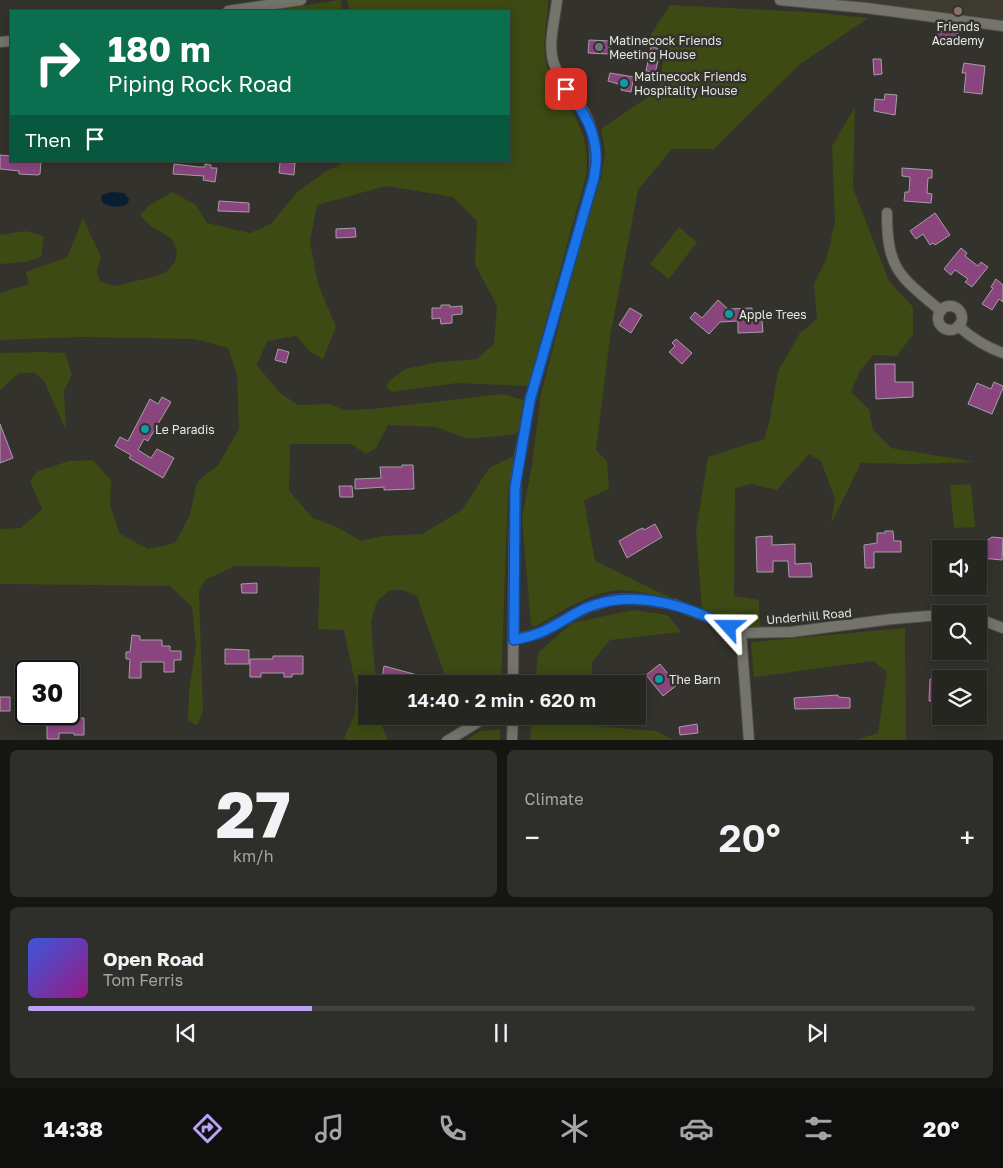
<!DOCTYPE html>
<meta charset="utf-8">
<style>
:root{--surface:#262621;--page:#2e2e2a;--text:#f1f3f6;--muted:#a4a5a5;--line:#42433f;--accent:#bca0f2}
body{margin:0;font-family:"Golos Text",sans-serif;background:var(--page);color:var(--text);height:100vh;display:flex;flex-direction:column;font-size:19px;white-space:nowrap}
*{box-sizing:border-box;margin:0}
p{font-size:16px;color:var(--muted)}
.icon{flex:none;width:28px;height:28px;fill:none;stroke:currentColor;stroke-width:2;stroke-linecap:round;stroke-linejoin:round}
.map{position:relative;height:740px;overflow:hidden}
.details{display:flex;flex-direction:column;gap:10px;padding:10px;background:#151512;flex:1}
.details>*{flex:none}
.guide{position:absolute;left:10px;top:10px;width:500px;height:152px;border-radius:0px;box-shadow:0 2px 12px #0003,0 0 0 1px var(--line);background:#0b6e4f;color:#fff;overflow:hidden}
.tools{position:absolute;left:932px;top:540px;display:grid;gap:10px}
.tools a{display:grid;place-items:center;width:55px;height:55px;border-radius:0px;background:var(--surface);box-shadow:0 2px 12px #0003,0 0 0 1px var(--line);font-size:25px}
.speed{position:absolute;left:15px;top:660px;display:flex;gap:10px;font-size:25px;font-weight:700;text-align:center}
.speed>*{display:grid;place-content:center;width:65px;height:65px;border-radius:50%;background:var(--surface);box-shadow:0 2px 12px #0003,0 0 0 1px var(--line);line-height:1}
.speed .limit{border:2px solid #111;border-radius:8px;background:#fff;color:#111}
.pin{position:absolute;display:grid;place-items:center;width:42px;height:42px;color:#fff;margin:-21px;border-radius:10px;box-shadow:0 2px 8px #0006}
.me{position:absolute;width:55px;margin:-28px;rotate:294deg;stroke-linejoin:round;filter:drop-shadow(0 0 4px #0008)}
.turn{display:flex;align-items:center;gap:18px;height:105px;padding:0 15px;font-size:22px}
.turn .icon{width:65px;height:65px;stroke-width:2.5}
.turn b{display:block;font-size:35px;line-height:42px}
.then{display:flex;align-items:center;height:48px;padding:0 15px;background:#0003;gap:10px;font-size:19px}
.big{font-size:38px;font-weight:600;line-height:1.1}
.details .card{flex:1;display:flex;flex-direction:column;justify-content:center;gap:8px;min-width:0;padding:0 18px;border-radius:8px;background:var(--page)}
.details .dial{align-items:center;gap:0}
.dial b{font-size:65px;line-height:1}
.song{display:flex;align-items:center;gap:15px}
.cover{width:60px;height:60px;border-radius:8px;background:linear-gradient(135deg,hsl(230 70% 55%),hsl(310 70% 35%))}
.played{height:5px;border-radius:2px;background:linear-gradient(90deg,var(--accent) 30%,var(--line) 30%)}
.keys{display:flex;justify-content:space-around;direction:ltr}
.heat{display:flex;justify-content:space-between;align-items:center;font-size:28px;direction:ltr}
.details .tiles{flex:1;display:grid;gap:10px;grid-template-columns:1fr 1fr}
.card:last-child{grid-column:span 2}
.trip{position:absolute;left:358px;top:675px;width:288px;height:50px;border-radius:0px;background:var(--surface);box-shadow:0 2px 12px #0003,0 0 0 1px var(--line);font-weight:600;line-height:50px;text-align:center}
.tab-bar{display:flex;height:80px;justify-content:space-around;align-items:center;background:#0f0f0d;color:var(--muted)}
.tab-bar .icon{width:35px;height:35px}
.tab-bar .selected{color:var(--accent)}
.tab-bar b{font-size:22px;color:var(--text)}
.map>svg:first-child{display:block}
.built{fill:#3d3b2f}
.green{fill:#3d4a13}
.water{fill:#081f33}
.building{fill:#8b457e;stroke:#a59fa4}
.lines{fill:none;stroke-linecap:round;stroke-linejoin:round}
.minor-casing{stroke:#504f4a;stroke-width:12}
.minor{stroke:#74736c;stroke-width:10}
.route-casing{stroke:#114b97;stroke-width:12}
.route{stroke:#1a73e8;stroke-width:9}
.education-dot{fill:#8d6e63;stroke:#33322c;stroke-width:2}
.worship-dot{fill:#6b7280;stroke:#33322c;stroke-width:2}
.culture-dot{fill:#0f9aa8;stroke:#33322c;stroke-width:2}
.labels{text-anchor:middle;dominant-baseline:central;stroke-width:5;stroke-linejoin:round;paint-order:stroke}
.poi-label{font-size:12px;fill:#e6e6e2;stroke:#33322c;text-anchor:start}
.street-label{font-size:12px;fill:#e6e6e2;stroke:#33322c}
</style>
<div class="map">
<svg width="1003" height="741" viewBox="0 0 1003 741">
<rect width="100%" height="100%" fill="#33322c"/>
<polygon class="built" points="822,0 1003,0 1003,22"/>
<g class="green">
<polygon points="339,0 341,0 342,11 270,11"/>
<path d="M347,0H548C548,23 540,47 548,70C551,80 557,88 563,97C581,124 590,143 586,176L528,386L457,383L392,392L386,387L389,381L405,369L438,362L477,359L494,344L497,306L475,264L477,221L453,197L386,186L317,205L310,242L318,284L336,327L323,359L310,352L296,336L267,341L257,365L279,392L298,405L330,404L345,410L372,409L503,394L524,400L517,434L468,439L436,427L388,425L376,448L366,454L351,444H290L289,491L313,518L339,528L361,541L382,536L422,534L462,510L489,468L513,456L508,494L501,684H447C439,654 426,625 417,596L403,590H390L377,601L371,621L376,684H366V716H380L381,724L388,740H348L344,738L354,716L357,692L344,630L318,629L320,567L235,566L205,580L199,591L203,712L197,725L188,721L189,691L196,646L192,607L170,586L0,584V529L21,528L42,509L30,481L38,471L69,461L93,460L111,480L110,506L120,534L148,549L175,543L190,515L197,482L218,465L239,429L237,375L228,348L195,339L81,337L0,340V293L29,284L26,272L67,257L83,218L101,257L97,272L100,281L114,286L153,277L166,272L175,262L177,250L172,239L151,226L140,216L148,206L172,192L196,205L207,223L250,233L271,224L297,192L329,169L336,167L344,161H379L383,164L398,161L428,163L430,161H509V11H350Z"/>
<path d="M670,5L809,12L868,18L799,65L714,149H672L638,190L610,337L596,450L607,461L609,489L584,500L595,561L673,599C656,595 628,588 611,591C586,595 558,614 536,626H531L522,518L532,465L541,393L584,230L601,178L605,153L601,129L658,90L666,46L646,42Z"/>
<polygon points="855,107 853,188 889,281 913,307 913,334 897,356 873,355 860,371 851,392 869,409 873,429 891,448 975,462 911,464 861,463 831,524 835,499 821,461 809,454 777,490 752,484 735,488 734,596 759,600 760,628 743,627 702,610 696,531 708,457 764,439 769,424 778,371 800,333 817,319 814,284 827,257 835,222 832,146"/>
<polygon points="679,227 697,242 669,279 650,264"/>
<polygon points="25,231 44,236 41,257 25,262 0,264 0,235"/>
<polygon points="44,352 65,353 72,375 64,391 66,430 44,381 35,373 19,373 0,390 0,353"/>
<polygon points="971,484 975,527 954,528 950,485"/>
<polygon points="633,610 668,615 681,632 610,640 592,662 592,684 535,684 538,653 572,623"/>
<polygon points="905,628 906,740 855,740 878,733 887,672 873,661 754,677 751,642"/>
<polygon points="532,716 592,716 592,726 656,731 674,740 530,740"/>
<polygon points="500,729 500,740 466,740 480,731"/>
</g>
<path class="water" d="M112,192L124,193L129,199L128,203C121,209 111,207 103,203L101,199L102,195Z"/>
<g class="building">
<polygon points="938,31 958,33 956,45 936,43"/>
<polygon points="589,40 610,41 609,54 588,53"/>
<polygon points="651,47 661,49 655,73 646,71"/>
<polygon points="873,59 881,59 882,74 874,75"/>
<polygon points="964,63 985,66 982,94 964,92 966,73 962,73"/>
<polygon points="610,73 634,77 631,92 621,90 622,85 608,81"/>
<polygon points="885,94 897,95 895,115 874,111 875,99 884,100"/>
<polygon points="0,155 11,156 11,161 41,161 40,174 38,175 19,174 19,171 0,169"/>
<polygon points="280,162 295,163 294,175 279,173"/>
<polygon points="174,164 199,167 205,167 205,164 211,165 211,168 217,168 215,182 203,180 204,176 173,174"/>
<polygon points="902,168 932,170 932,178 928,178 927,193 932,194 931,203 904,201 905,192 909,192 910,177 902,176"/>
<polygon points="219,201 249,203 249,212 218,211"/>
<polygon points="935,213 950,235 935,245 933,243 930,245 923,234 916,239 910,231"/>
<polygon points="355,228 356,237 336,238 336,229"/>
<polygon points="961,248 967,253 965,256 978,266 981,262 988,267 972,287 965,282 968,279 955,270 951,275 944,269"/>
<polygon points="996,279 1003,285 1003,302 999,299 992,310 982,304 993,288 991,287"/>
<polygon points="718,300 728,309 752,308 753,320 762,320 763,332 738,333 738,321 720,322 709,334 690,318 695,312 702,318"/>
<polygon points="441,305 450,305 450,307 462,306 462,314 452,315 452,323 441,324 440,318 432,319 432,308 441,308"/>
<polygon points="630,308 642,315 631,333 619,325"/>
<polygon points="676,339 692,353 682,364 669,352 675,346 672,343"/>
<polygon points="278,349 289,352 286,363 275,360"/>
<polygon points="875,364 895,364 895,382 913,382 913,397 876,399"/>
<polygon points="994,382 1003,386 1003,388 992,414 968,404 977,383 991,389"/>
<polygon points="162,397 171,402 148,441 144,439 138,450 151,458 157,449 174,458 163,478 129,458 131,455 115,446 120,437 128,441 150,399 158,404"/>
<polygon points="0,424 13,458 0,463"/>
<polygon points="402,465 413,465 414,489 384,490 384,487 355,489 355,479 381,478 380,467 402,467"/>
<polygon points="339,486 352,486 353,497 340,497"/>
<polygon points="655,524 662,537 627,558 619,541 638,530 643,528 644,530"/>
<polygon points="885,531 893,531 894,541 901,541 901,552 874,552 874,568 865,568 864,545 877,543 877,533 885,533"/>
<polygon points="772,536 772,545 795,544 795,564 811,563 812,577 789,577 788,561 773,561 773,572 757,572 756,537"/>
<polygon points="992,537 1003,538 1002,560 981,558 981,556 979,556 979,549 965,549 966,540 986,541"/>
<polygon points="257,583 257,593 242,593 241,584"/>
<polygon points="132,635 140,636 140,640 162,640 162,646 170,646 170,651 181,651 181,660 174,660 174,672 164,672 164,662 141,662 141,678 129,678 130,659 126,659 126,652 130,652"/>
<polygon points="225,649 249,650 249,664 225,664"/>
<polygon points="273,656 303,656 303,674 292,674 292,677 284,677 284,673 261,673 261,677 250,677 250,659 273,659"/>
<polygon points="660,664 677,685 663,696 646,675"/>
<polygon points="384,666 425,677 424,684 392,684 393,679 382,677"/>
<polygon points="930,679 941,680 941,696 939,696 939,701 929,701"/>
<polygon points="838,695 838,697 850,698 850,708 795,709 794,698"/>
<rect x="0" y="697" width="10" height="14"/>
<polygon points="51,714 60,714 60,718 84,718 84,735 74,735 74,733 59,733 59,739 47,739 47,718 51,718"/>
<polygon points="697,724 698,733 680,735 679,727"/>
</g>
<g class="lines">
<g class="minor-casing">
<g id="minor">
<polyline points="780,0 866,8 1003,26"/>
<polyline points="228,11 301,0"/>
<polyline points="0,42 11,41"/>
<path d="M887,213C887,269 899,276 941,311"/>
<circle cx="950" cy="318" r="12"/>
<path d="M958,326C972,338 985,347 1003,353"/>
<polyline points="979,619 1003,628"/>
<polyline points="741,633 749,741"/>
<polyline points="514,640 540,633 588,607 612,600 625,599 647,600 676,605 717,621 741,633 791,632 892,619 941,615"/>
<path d="M513,684L514,547L516,478L530,400L594,178C597,151 595,127 579,104C569,90 558,78 553,61C548,43 555,19 557,0"/>
<polyline points="447,741 488,716"/>
<polyline points="512,741 513,716"/>
</g>
</g>
<use href="#minor" class="minor"/>
</g>
<g class="lines">
<g class="route-casing">
<path id="route" d="M566,89C582,108 595,129 596,154C597,162 595,170 594,178L530,400L515,488L514,640C522,638 531,637 539,633C556,627 570,615 586,608C633,588 686,605 729,627"/>
</g>
<use href="#route" class="route"/>
</g>
<circle class="education-dot" cx="958" cy="11" r="5"/>
<circle class="worship-dot" cx="599" cy="47" r="5"/>
<g class="culture-dot">
<circle cx="624" cy="83" r="5"/>
<circle cx="729" cy="314" r="5"/>
<circle cx="145" cy="429" r="5"/>
<circle cx="659" cy="679" r="5"/>
</g>
<g class="labels">
<g class="poi-label">
<text x="958" y="26" text-anchor="middle">Friends<tspan x="958" dy="14">Academy</tspan></text>
<text x="609" y="40">Matinecock Friends<tspan x="609" dy="14">Meeting House</tspan></text>
<text x="634" y="76">Matinecock Friends<tspan x="634" dy="14">Hospitality House</tspan></text>
<text x="739" y="314">Apple Trees</text>
<text x="155" y="429">Le Paradis</text>
<text x="669" y="679">The Barn</text>
</g>
<g class="street-label">
<text transform="translate(809 616) rotate(-5)">Underhill Road</text>
</g>
</g>
</svg>
<div class="tools">
<a><svg class="icon" aria-label="sound" viewBox="0 0 24 24"><path d="M4 9h4l5-4v14l-5-4H4zM17 9q2 3 0 6"/></svg></a>
<a><svg class="icon" aria-label="search" viewBox="0 0 24 24"><circle cx="10" cy="10" r="6"/><path d="M15 15l6 6"/></svg></a>
<a><svg class="icon" aria-label="layers" viewBox="0 0 24 24"><path d="M12 4l9 5-9 5-9-5zM3 14l9 5 9-5"/></svg></a>
</div>
<div class="speed"><div class="limit">30</div></div>
<div class="pin" style="left:566px;top:89px;background:#d93025"><svg class="icon" aria-label="arrive" viewBox="0 0 24 24"><path d="M6 21V4h12l-3 4 3 4H6"/></svg></div>
<svg class="me" style="left:729px;top:627px" viewBox="-20 -20 40 40"><path d="M0-17L14 15 0 8-14 15z" fill="#1a73e8" stroke="#fff" stroke-width="4"/></svg>
<div class="trip">14:40 · 2 min · 620 m</div>
<div class="guide">
<div class="turn"><svg class="icon" aria-label="right" viewBox="0 0 24 24"><path d="M7 20v-9h11M14 6l5 5-5 5"/></svg><div><b>180 m</b>Piping Rock Road</div></div>
<div class="then">Then<svg class="icon" aria-label="arrive" viewBox="0 0 24 24"><path d="M6 21V4h12l-3 4 3 4H6"/></svg></div>
</div>
</div>
<section class="details">
<div class="tiles">
<div class="card dial"><b>27</b><p>km/h</p></div>
<div class="card"><p>Climate</p>
<div class="heat"><a>−</a><b class="big">20°</b><a>+</a></div>
</div>
<div class="card">
<div class="song"><i class="cover"></i><div><b>Open Road</b><p>Tom Ferris</p></div></div>
<div class="played"></div>
<div class="keys"><svg class="icon" aria-label="previous" viewBox="0 0 24 24"><path d="M18 5L8 12l10 7zM5 5v14"/></svg><svg class="icon" aria-label="pause" viewBox="0 0 24 24"><path d="M8 5v14M16 5v14"/></svg><svg class="icon" aria-label="next" viewBox="0 0 24 24"><path d="M6 5l10 7-10 7zM19 5v14"/></svg></div>
</div>
</div>
</section>
<nav class="tab-bar">
<b>14:38</b>
<svg class="icon selected" aria-label="directions" viewBox="0 0 24 24"><path d="M12 3l9 9-9 9-9-9zM9 14v-3h6M13 9l2 2-2 2"/></svg>
<svg class="icon" aria-label="music" viewBox="0 0 24 24"><path d="M9 18V5l10-2v13"/><circle cx="6" cy="18" r="3"/><circle cx="16" cy="16" r="3"/></svg>
<svg class="icon" aria-label="phone" viewBox="0 0 24 24"><path d="M5 4h4l2 5-3 2q2 4 5 5l2-3 5 2v4C11 20 4 13 5 4z"/></svg>
<svg class="icon" aria-label="climate" viewBox="0 0 24 24"><path d="M12 3v18M4 7l16 10M4 17L20 7"/></svg>
<svg class="icon" aria-label="car" viewBox="0 0 24 24"><path d="M5 17H2v-5l4-1 3-4h7l3 4 3 1v5h-3M9 17h6M6 11h13"/><circle cx="7" cy="17" r="2"/><circle cx="17" cy="17" r="2"/></svg>
<svg class="icon" aria-label="filters" viewBox="0 0 24 24"><path d="M4 7h16M4 17h16"/><circle cx="9" cy="7" r="2"/><circle cx="15" cy="17" r="2"/></svg>
<b>20°</b>
</nav>
